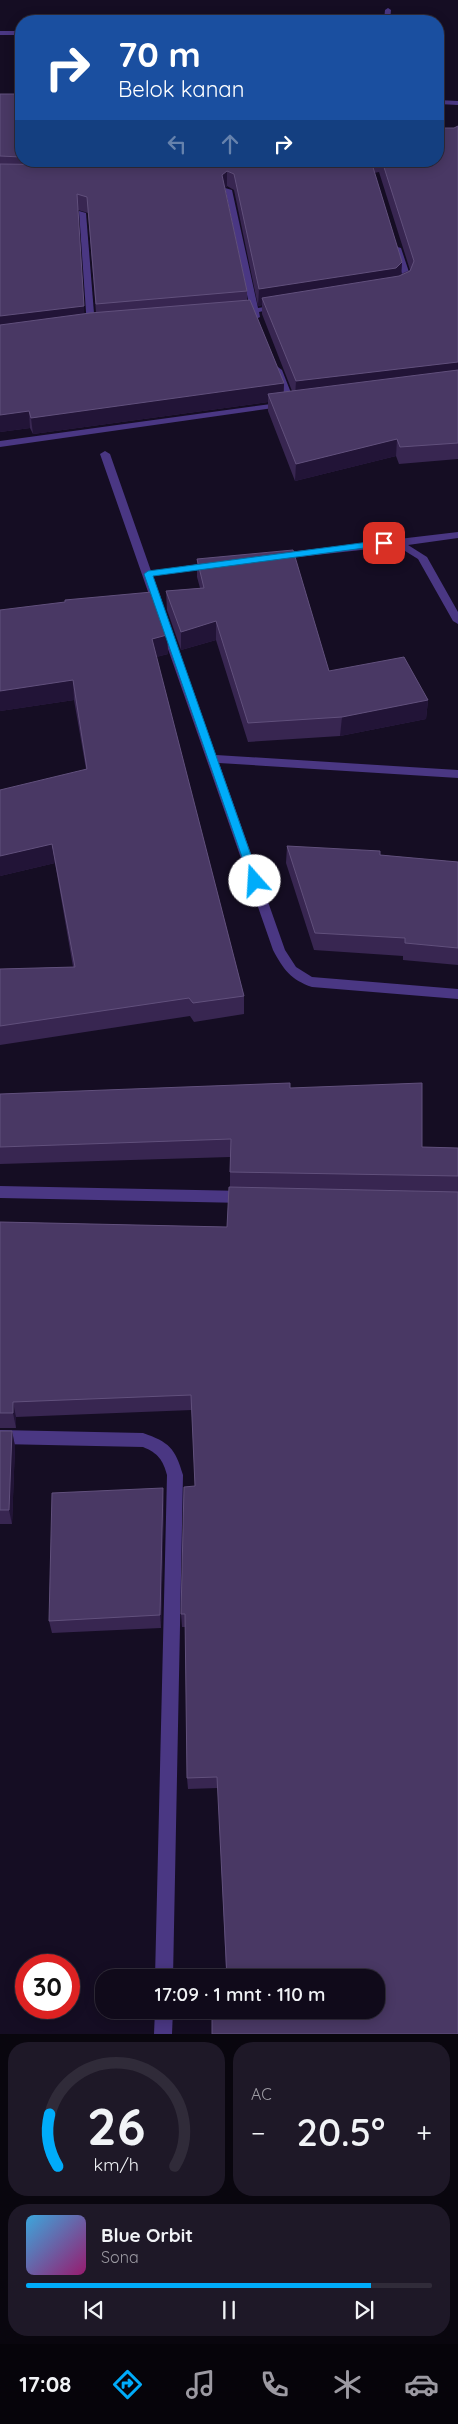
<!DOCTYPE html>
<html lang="id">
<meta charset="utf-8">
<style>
:root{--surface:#100a1a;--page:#1e1827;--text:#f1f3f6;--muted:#9c9aa2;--line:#302b39;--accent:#00acfa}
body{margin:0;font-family:Quicksand,sans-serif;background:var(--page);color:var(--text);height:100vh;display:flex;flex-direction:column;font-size:19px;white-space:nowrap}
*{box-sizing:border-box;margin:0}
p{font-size:16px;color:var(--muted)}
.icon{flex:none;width:28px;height:28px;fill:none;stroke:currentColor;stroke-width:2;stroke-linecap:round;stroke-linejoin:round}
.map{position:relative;height:2034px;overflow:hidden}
.side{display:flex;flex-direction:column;gap:8px;padding:8px;background:#09060e;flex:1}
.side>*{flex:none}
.top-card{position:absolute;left:15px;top:15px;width:429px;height:152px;border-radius:20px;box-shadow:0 2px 12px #0003,0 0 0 1px var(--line);background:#1a4fa0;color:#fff;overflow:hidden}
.speed{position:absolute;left:15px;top:1954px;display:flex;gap:10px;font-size:25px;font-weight:700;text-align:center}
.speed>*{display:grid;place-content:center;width:65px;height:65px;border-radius:50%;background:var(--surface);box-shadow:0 2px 12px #0003,0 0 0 1px var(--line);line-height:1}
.speed .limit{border:8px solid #d22;background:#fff;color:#111}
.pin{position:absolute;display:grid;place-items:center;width:42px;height:42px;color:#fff;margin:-21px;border-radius:10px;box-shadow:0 2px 8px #0006}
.me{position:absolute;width:55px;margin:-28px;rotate:341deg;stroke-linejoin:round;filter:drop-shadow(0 0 4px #0008)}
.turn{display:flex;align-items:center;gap:18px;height:105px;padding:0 20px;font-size:22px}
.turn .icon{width:65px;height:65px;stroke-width:2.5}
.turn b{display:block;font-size:35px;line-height:42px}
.lanes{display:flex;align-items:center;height:48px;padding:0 20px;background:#0003;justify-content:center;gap:25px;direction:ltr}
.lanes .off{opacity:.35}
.big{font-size:38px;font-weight:600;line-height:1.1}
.side .tile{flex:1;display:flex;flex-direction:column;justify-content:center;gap:8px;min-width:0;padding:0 18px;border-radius:20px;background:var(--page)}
.side .dial{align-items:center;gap:0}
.dial svg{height:130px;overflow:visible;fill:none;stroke:var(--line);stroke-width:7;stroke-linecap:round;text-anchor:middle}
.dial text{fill:var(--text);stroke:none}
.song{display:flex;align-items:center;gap:15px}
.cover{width:60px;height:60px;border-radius:8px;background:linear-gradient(135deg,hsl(200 70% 55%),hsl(320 70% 35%))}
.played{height:5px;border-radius:2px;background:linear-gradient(90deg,var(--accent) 85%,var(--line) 85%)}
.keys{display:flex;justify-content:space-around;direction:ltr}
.heat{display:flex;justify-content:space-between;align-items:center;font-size:28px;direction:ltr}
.side .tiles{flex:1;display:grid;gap:8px;grid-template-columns:1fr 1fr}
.tile:last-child{grid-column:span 2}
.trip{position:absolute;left:95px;top:1969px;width:290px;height:50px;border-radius:20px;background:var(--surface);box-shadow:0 2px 12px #0003,0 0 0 1px var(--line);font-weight:600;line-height:50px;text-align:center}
.menu{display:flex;height:80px;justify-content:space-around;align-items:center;background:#06040a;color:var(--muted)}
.menu .icon{width:35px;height:35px}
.menu .current{color:var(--accent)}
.menu b{font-size:22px;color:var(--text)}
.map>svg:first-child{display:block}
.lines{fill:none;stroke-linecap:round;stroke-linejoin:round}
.street{fill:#4a3783;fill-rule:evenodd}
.wall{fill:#382651;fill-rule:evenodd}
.shaded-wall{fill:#221437}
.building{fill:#493864;stroke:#61507c}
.route{fill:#00acfa;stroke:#0070a2}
</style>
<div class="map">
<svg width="458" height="2034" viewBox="0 0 458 2034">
<rect width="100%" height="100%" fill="#150d23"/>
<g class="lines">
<g class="street">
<polygon points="388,8 391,10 390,21 384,21 385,10"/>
<rect x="0" y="31" width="21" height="4"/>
<polygon points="438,100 458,101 458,105 438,104"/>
<polygon points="225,188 232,190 258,308 278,305 282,307 259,312 260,317 256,319 253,319 251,314 239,315 235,313 250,309"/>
<polygon points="79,211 86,213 95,326 91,328 87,326"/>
<polygon points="394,246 401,248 411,278 401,288 397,286 403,278"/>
<polygon points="278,367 282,370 295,403 294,405 0,447 0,441 286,402 274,370"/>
<path d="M105,451L110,454L151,571L213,562L218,565L213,568L153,576L216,755L458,770V778L219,763L285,950L296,967L312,977L458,989V999L312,987C291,980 283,969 273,950L100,454Z"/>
<polygon points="458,532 458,538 408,545 427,557 458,612 458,624 453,621 418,559 397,546 280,559 275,556 280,553"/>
<polygon points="0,1186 245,1191 250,1193 252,1197 250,1201 245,1203 0,1198"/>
<path d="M0,1430L143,1433C169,1442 175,1448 183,1475L173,1978H155L167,1475C163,1460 158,1453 143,1447L0,1444Z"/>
<polygon points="155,2010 173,2010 172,2034 154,2034"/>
</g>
</g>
<g class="wall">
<path d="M21,86V161H438L454,128L458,126V459L399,464L396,456L295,481L268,411V402L33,434L30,428L0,432V94H19ZM379,172L410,270L401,274L402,262L374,173ZM227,186L234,190L258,306L262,305V314L292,391L284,392V383L247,300V291L225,188ZM78,210L88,213L96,313L84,314Z"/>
<polygon points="197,559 329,671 428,700 426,719 340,736 248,742 216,640 181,650 167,610 166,591 200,588 197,577"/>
<polygon points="0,610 167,635 168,654 156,657 244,996 244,1014 194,1022 190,1016 0,1045 0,969 73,967 55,863 0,876 86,769 74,700 0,711"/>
<polygon points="287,846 380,855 458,862 458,965 403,960 403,956 314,950 286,863"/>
<polygon points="290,1088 422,1147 458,1148 458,2034 228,2017 218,1788 188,1789 187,1778 186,1627 182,1627 181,1614 195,1486 192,1410 16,1417 16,1428 0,1428 0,1222 227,1227 230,1187 230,1157 0,1164 0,1094"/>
<polygon points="0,1431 12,1431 15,1446 12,1524 0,1524"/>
<polygon points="164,1502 161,1628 52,1633 49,1621"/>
</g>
<g class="shaded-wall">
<polygon points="227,171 227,186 222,190 222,175"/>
<polygon points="78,210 85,322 0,333 0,316"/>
<polygon points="402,262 401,278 262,298 262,305 258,306 259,289"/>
<polygon points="458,362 458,378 295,398 296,381"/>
<polygon points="284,383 283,399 268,394 268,402 33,434 31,418"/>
<polygon points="29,411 30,428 0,432 0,415"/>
<polygon points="397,439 396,456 295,481 296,464"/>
<polygon points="216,621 216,640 181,650 181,632"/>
<polygon points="167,635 168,654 152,658 152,639"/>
<polygon points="73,680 74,700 0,711 0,691"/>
<polygon points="428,700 426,719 340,736 342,717"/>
<polygon points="52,844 55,863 0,876 0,856"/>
<polygon points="13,1402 16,1417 16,1428 13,1413"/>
<polygon points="12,1431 15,1446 12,1524 9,1510"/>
<polygon points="163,1488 164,1502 161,1628 160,1615"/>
</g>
<g class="building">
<polygon points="21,86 21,157 0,156 0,94 19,94"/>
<polygon points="458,126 458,362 296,381 262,298 399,276 410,271 414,261 382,161 438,161 438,128 454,128"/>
<polygon points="0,164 227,167 372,164 402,262 396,268 259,289 234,174 227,171 222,175 247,291 96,304 87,197 77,194 84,306 0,316"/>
<polygon points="250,300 284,383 31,418 29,411 0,415 0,325 90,313"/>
<polygon points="458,370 458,443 400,447 397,439 296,464 268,394"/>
<polygon points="293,550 329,671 404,657 428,700 342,717 248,723 216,621 181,632 166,591 204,588 197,559"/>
<polygon points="152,592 167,635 152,639 244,996 193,1003 189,998 0,1026 0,969 75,967 52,844 0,856 0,790 87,769 73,680 0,691 0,610 65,602 65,600"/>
<polygon points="287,846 380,851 380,855 458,862 458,948 405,943 405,938 315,933"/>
<polygon points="290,1083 290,1088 422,1083 422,1147 458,1148 458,1176 230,1172 231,1139 0,1147 0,1094"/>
<polygon points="229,1187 458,1192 458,2034 212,2034 212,2017 229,2017 228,2010 376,2010 376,1978 227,1978 217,1777 187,1778 185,1614 181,1614 184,1487 195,1486 191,1395 13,1402 13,1413 0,1413 0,1222 227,1227"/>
<polygon points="0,1431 12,1431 9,1510 0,1510"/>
<polygon points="163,1488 160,1615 49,1621 52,1493"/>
</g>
<polygon class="route" points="384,540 387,541 387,545 153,576 260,881 255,884 251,883 144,574 148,571"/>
</svg>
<div class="speed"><div class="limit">30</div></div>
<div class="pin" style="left:384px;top:543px;background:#d93025"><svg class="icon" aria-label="arrive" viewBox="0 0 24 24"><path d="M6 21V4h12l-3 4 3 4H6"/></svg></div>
<svg class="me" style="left:255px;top:881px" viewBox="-20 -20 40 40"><circle r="19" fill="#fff"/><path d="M0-13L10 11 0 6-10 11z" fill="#00acfa"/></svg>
<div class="trip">17:09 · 1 mnt · 110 m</div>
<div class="top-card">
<div class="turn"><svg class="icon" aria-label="right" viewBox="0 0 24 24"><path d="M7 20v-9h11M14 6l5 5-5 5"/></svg><div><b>70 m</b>Belok kanan</div></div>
<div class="lanes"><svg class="icon off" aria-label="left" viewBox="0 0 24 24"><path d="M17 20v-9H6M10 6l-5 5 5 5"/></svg><svg class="icon off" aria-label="ahead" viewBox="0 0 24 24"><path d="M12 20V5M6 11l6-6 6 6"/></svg><svg class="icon" aria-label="right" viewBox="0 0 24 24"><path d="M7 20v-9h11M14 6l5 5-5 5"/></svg></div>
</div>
</div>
<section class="side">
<div class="tiles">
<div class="tile dial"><svg viewBox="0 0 100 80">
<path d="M14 69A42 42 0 1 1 86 69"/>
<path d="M14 69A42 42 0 0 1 9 37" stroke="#00acfa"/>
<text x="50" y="56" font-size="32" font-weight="700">26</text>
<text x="50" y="72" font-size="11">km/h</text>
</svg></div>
<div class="tile"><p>AC</p>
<div class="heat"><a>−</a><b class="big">20.5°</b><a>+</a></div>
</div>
<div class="tile">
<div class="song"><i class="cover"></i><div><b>Blue Orbit</b><p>Sona</p></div></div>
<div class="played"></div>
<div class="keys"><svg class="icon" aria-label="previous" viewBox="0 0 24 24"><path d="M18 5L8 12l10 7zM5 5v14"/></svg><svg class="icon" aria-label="pause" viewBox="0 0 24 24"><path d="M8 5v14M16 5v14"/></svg><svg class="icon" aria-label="next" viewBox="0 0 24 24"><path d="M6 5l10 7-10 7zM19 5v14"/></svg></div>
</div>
</div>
</section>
<nav class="menu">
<b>17:08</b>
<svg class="icon current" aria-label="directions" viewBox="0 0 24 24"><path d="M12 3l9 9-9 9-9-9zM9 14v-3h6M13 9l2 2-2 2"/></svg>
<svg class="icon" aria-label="music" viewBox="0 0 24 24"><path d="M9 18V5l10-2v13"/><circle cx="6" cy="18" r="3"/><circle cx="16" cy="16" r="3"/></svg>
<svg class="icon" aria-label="phone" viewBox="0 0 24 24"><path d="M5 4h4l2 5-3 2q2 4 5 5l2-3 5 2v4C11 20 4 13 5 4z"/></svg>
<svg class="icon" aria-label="climate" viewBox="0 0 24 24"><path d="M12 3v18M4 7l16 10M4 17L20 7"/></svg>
<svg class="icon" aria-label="car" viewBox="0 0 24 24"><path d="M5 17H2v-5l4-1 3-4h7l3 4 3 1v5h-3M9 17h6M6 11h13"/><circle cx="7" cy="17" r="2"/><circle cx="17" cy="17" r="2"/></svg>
</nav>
